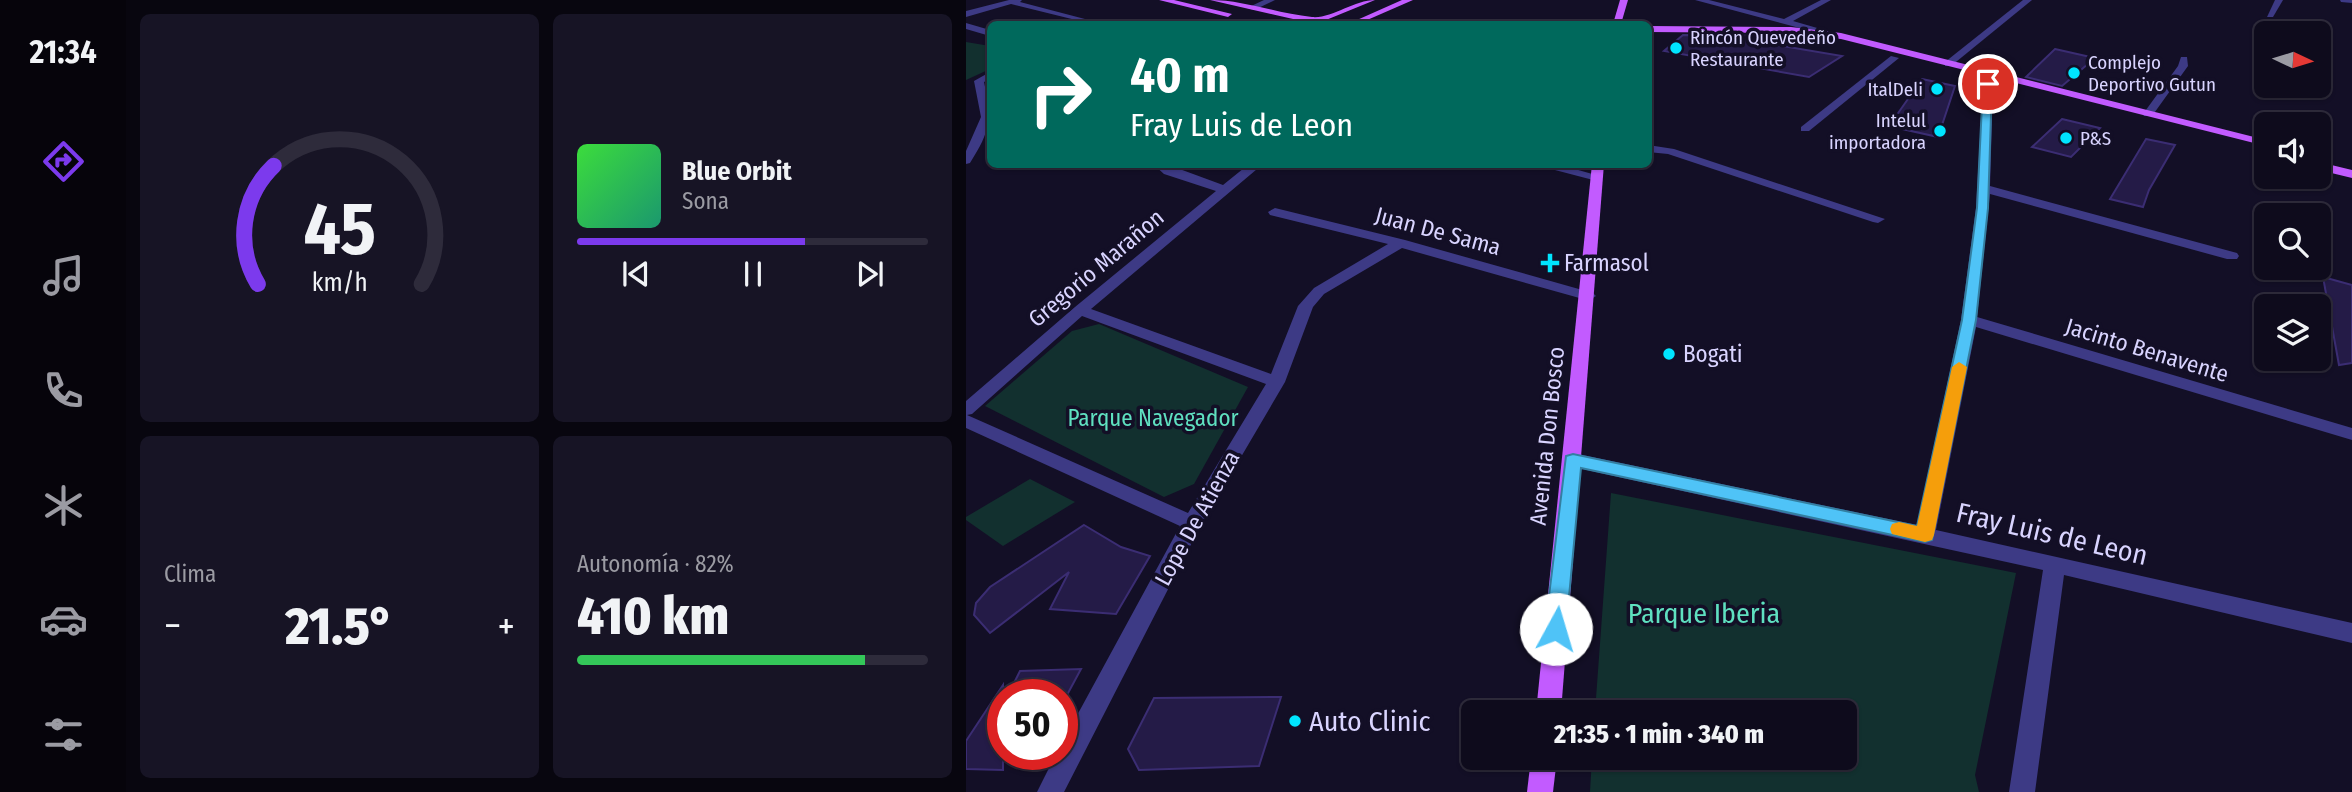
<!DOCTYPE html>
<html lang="es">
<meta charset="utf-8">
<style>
:root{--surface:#0e0b1c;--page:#171425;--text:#f1f3f6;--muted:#9b9ba3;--line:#2e2b3b;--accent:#7c3aed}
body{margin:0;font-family:"Fira Sans Condensed",sans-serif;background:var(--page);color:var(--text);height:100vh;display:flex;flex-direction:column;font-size:26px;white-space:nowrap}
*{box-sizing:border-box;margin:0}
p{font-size:23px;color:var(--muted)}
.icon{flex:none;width:38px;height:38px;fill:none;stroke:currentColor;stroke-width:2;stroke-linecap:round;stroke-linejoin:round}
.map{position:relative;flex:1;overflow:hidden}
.panel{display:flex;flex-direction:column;gap:14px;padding:14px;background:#08060f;width:840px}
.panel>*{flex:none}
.guide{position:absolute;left:21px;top:21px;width:665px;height:147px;border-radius:10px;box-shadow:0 2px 5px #0004,0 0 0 2px var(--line);background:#00695c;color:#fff;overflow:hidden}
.needle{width:46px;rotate:94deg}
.fabs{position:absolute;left:1288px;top:21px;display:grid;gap:14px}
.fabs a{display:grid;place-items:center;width:77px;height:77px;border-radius:10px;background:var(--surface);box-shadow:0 2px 5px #0004,0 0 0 2px var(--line);font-size:35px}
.speed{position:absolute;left:21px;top:679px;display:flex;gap:14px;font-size:35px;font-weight:700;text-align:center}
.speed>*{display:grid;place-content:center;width:91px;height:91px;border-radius:50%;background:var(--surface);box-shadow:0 2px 5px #0004,0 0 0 2px var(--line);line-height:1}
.speed .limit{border:10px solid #d22;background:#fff;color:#111}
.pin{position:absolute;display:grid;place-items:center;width:60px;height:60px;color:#fff;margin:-30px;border:4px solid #fff;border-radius:50%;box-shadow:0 2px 7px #0007}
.me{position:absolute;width:77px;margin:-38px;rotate:6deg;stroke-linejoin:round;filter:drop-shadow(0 0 5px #0008)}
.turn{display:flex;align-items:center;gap:24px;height:147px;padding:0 28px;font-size:32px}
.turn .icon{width:91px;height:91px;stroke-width:2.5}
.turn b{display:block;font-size:49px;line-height:60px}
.big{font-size:52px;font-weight:800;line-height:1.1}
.panel .card{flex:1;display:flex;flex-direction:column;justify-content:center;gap:10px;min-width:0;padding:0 24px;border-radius:10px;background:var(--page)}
.panel .dial{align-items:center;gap:0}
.dial svg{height:182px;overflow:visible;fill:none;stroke:var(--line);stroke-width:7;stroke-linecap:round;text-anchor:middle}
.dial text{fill:var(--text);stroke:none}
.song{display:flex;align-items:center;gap:21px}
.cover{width:84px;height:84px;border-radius:10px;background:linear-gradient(135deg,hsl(120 70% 55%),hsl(160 70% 35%))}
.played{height:7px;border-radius:4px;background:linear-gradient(90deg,var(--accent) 65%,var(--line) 65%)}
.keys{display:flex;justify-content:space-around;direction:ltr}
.heat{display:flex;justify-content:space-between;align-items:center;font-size:38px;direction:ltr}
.charge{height:10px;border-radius:5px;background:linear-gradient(90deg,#34c759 82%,var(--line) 0)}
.panel .tiles{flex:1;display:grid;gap:14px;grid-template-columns:repeat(2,1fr)}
.trip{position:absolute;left:495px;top:700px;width:396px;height:70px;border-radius:10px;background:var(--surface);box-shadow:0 2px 5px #0004,0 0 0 2px var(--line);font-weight:800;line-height:70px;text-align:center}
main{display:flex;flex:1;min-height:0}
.menu{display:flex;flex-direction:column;width:126px;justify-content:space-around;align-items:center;background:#06040b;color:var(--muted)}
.menu .icon{width:49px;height:49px}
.menu .active{color:var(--accent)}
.menu b{font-size:32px;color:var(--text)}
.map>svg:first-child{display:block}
.green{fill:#12302f}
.building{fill:#241b47;stroke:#3b2d73;stroke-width:2}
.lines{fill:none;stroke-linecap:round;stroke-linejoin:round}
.minor{fill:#3d3a85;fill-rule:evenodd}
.major{fill:#c25bff;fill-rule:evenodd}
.route{fill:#4fc3f7;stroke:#337fa1;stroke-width:2}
.slow{fill:#f59e0b}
.poi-dot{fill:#00e5ff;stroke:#130f26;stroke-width:2.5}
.labels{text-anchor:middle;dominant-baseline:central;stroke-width:7;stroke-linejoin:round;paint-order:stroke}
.far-poi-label{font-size:19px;fill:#d9d4ff;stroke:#130f26;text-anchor:start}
.street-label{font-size:23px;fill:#d9d4ff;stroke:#130f26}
.poi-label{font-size:23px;fill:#d9d4ff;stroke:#130f26;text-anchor:start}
.park-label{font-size:23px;fill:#5fe0c0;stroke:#130f26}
.near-street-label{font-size:28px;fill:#d9d4ff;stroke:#130f26}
.near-park-label{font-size:28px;fill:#5fe0c0;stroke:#130f26}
.near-poi-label{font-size:28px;fill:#d9d4ff;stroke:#130f26;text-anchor:start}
</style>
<main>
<nav class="menu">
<b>21:34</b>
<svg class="icon active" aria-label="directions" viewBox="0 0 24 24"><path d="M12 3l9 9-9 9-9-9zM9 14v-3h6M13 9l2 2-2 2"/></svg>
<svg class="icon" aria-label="music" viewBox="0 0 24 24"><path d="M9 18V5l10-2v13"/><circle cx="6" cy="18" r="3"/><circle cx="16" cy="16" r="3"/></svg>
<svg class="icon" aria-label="phone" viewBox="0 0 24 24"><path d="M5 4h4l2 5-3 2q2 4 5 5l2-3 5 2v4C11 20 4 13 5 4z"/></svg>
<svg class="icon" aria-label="climate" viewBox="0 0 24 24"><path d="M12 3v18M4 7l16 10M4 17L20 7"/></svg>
<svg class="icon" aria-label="car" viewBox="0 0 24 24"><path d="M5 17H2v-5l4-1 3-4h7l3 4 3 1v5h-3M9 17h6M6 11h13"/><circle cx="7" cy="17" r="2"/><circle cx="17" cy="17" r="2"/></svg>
<svg class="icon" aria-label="filters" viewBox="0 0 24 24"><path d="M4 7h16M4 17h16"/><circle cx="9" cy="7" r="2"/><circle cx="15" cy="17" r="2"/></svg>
</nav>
<section class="panel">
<div class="tiles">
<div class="card dial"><svg viewBox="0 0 100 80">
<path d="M14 69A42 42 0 1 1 86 69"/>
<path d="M14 69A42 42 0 0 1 21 17" stroke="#7c3aed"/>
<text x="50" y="56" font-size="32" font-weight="700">45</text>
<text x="50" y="72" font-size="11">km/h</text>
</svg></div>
<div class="card">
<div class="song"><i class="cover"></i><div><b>Blue Orbit</b><p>Sona</p></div></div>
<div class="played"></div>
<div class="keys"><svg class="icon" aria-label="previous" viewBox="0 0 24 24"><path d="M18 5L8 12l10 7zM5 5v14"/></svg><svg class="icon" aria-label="pause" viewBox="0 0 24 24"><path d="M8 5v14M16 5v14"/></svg><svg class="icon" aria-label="next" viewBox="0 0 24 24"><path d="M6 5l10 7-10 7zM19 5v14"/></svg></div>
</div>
<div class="card"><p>Clima</p>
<div class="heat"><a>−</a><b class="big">21.5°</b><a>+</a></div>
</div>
<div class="card"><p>Autonomía · 82%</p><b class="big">410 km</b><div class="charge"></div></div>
</div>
</section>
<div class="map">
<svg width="1386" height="792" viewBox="0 0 1386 792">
<rect width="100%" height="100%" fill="#130f26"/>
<g class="green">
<polygon points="0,42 24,46 24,69 0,80"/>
<polygon points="133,324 282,387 228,484 198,497 19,406 106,331"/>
<polygon points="64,479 109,502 37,546 0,520 0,517"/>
<polygon points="645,493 1050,573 1009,775 1013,792 624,792 626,758 878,758 878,712 629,712"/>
</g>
<g class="building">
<polygon points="717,35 819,36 811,45 876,56 843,77 698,51"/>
<polygon points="1089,49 1129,58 1096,86 1060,77"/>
<polygon points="956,79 989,86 972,137 923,126"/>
<polygon points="1096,119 1134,128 1105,157 1066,147"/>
<polygon points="1180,139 1209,145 1183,190 1177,207 1144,199"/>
<polygon points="1357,277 1386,285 1386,363 1373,365"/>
<polygon points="118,525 155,547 184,556 150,614 84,609 103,572 24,633 8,615 10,603 24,587"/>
<polygon points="115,669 101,695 42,695 54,671"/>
<polygon points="37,685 37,770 0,769 0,741"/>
<polygon points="315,697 293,766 173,770 162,749 188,698"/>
</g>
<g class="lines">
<g class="minor">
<polygon points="43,0 56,0 54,2 138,24 126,24 45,4 0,17 0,11"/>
<polygon points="298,0 309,0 288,10 281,8"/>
<polygon points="729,0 743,0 818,19 855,0 865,0 827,21 879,36 875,39"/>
<polygon points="1057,0 1066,0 985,66 979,66 979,62"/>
<polygon points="1309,0 1317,0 1307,17 1301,17"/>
<polygon points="1374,0 1386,0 1386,3 1375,2"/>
<polygon points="0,23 24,30 24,36 0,29"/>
<polygon points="925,56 933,58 843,131 835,131 835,127"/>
<polygon points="1215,57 1221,57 1222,66 1186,116 1178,116 1177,114 1212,66"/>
<path d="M24,72V79L18,82C26,119 25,130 4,163L0,164V151L15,117L8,81Z"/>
<polygon points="1030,73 1035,76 1027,85 1024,186 1271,253 1273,256 1271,259 1261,259 1024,194 1011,317 1386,428 1386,440 1010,327 970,530 1386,623 1386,643 1098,575 1069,792 1043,792 1077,570 607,467 600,465 597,460 600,455 607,453 951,525 995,320 1010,208 1017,84"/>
<polygon points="682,145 708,149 919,219 912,223 907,222 702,154 682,152"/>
<path d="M187,164H200L257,185L283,164H297L125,309L305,374L332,306L348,288L422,244L304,215L302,212L309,208L439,240L627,293L630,296L622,301L617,299L436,248L358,294L347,307L319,382L235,525L98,792H71L90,754H96V743L214,526L0,428V401L109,307L250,191L198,174ZM116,316L300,384L222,513L1,415L6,414Z"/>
<polygon points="566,164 591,164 637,177 631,181"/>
</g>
<g class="major">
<polygon points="193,0 208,0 266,14 262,17"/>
<path d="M244,0C279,0 312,14 346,17C365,19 388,0 409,0L360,20L372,24H349Z"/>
<polygon points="436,0 447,0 392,24 382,24"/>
<polygon points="654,0 662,0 655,24 647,24"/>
<polygon points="682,26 825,27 875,33 1300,140 1300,146 875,39 825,33 682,32"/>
<polygon points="1353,162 1386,170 1386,178 1353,170"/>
<polygon points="626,164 638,164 595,712 570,712"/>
<polygon points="565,758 591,758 587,792 561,792"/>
</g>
</g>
<polygon class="route" points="1022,81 1026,84 1022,208 1010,320 966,540 959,542 615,468 600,629 597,636 590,638 583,636 579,629 600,456 607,454 951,526 996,320 1011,208 1017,84"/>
<polygon class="slow" points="993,362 1001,367 968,535 966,540 959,542 926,534 924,529 926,524 933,522 951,526 986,367"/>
<g class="poi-dot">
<circle cx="710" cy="48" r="7"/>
<circle cx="1108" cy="73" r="7"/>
<circle cx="971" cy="89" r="7"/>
<circle cx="974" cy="131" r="7"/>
<circle cx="1100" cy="138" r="7"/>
<path d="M580.5 252.5h7v7h7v7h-7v7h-7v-7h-7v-7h7z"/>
<circle cx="703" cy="354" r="7"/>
<circle cx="329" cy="721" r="7"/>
</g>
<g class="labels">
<g class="far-poi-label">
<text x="724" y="37">Rincón Quevedeño<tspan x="724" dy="22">Restaurante</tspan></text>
<text x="1122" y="62">Complejo<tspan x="1122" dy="22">Deportivo Gutun</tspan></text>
<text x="957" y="89" text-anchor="end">ItalDeli</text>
<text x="960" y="120" text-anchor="end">Intelul<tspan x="960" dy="22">importadora</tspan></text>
<text x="1114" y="138">P&amp;S</text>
</g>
<g class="street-label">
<text transform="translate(472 231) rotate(15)">Juan De Sama</text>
<text transform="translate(130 268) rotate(-40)">Gregorio Marañon</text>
<text transform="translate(1181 350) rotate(17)">Jacinto Benavente</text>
<text transform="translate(581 436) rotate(-84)">Avenida Don Bosco</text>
<text transform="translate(231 518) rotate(-61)">Lope De Atienza</text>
</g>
<g class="poi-label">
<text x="598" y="263">Farmasol</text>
<text x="717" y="354">Bogati</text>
</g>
<g class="park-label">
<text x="187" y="418">Parque Navegador</text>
</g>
<g class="near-street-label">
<text transform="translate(1086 534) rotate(13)">Fray Luis de Leon</text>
</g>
<g class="near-park-label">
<text x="738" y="613">Parque Iberia</text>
</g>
<g class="near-poi-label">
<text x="343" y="721">Auto Clinic</text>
</g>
</g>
</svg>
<div class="fabs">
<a><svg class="needle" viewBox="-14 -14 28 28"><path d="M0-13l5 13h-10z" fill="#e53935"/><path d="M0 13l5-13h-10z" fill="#9b9ba3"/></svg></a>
<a><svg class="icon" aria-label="sound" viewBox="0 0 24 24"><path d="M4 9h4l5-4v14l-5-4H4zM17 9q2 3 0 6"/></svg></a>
<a><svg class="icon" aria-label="search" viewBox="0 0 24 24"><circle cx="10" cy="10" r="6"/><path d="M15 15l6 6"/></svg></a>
<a><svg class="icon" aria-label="layers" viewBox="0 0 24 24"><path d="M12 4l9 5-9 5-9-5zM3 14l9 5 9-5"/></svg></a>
</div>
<div class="speed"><div class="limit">50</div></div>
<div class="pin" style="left:1022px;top:84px;background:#d93025"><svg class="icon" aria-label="arrive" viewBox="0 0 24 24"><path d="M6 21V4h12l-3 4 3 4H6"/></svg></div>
<svg class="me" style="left:590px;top:629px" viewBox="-20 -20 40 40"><circle r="19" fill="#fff"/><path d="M0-13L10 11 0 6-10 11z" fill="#4fc3f7"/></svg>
<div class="trip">21:35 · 1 min · 340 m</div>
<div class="guide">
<div class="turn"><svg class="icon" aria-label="right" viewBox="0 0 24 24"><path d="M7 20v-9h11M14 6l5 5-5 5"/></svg><div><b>40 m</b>Fray Luis de Leon</div></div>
</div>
</div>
</main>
